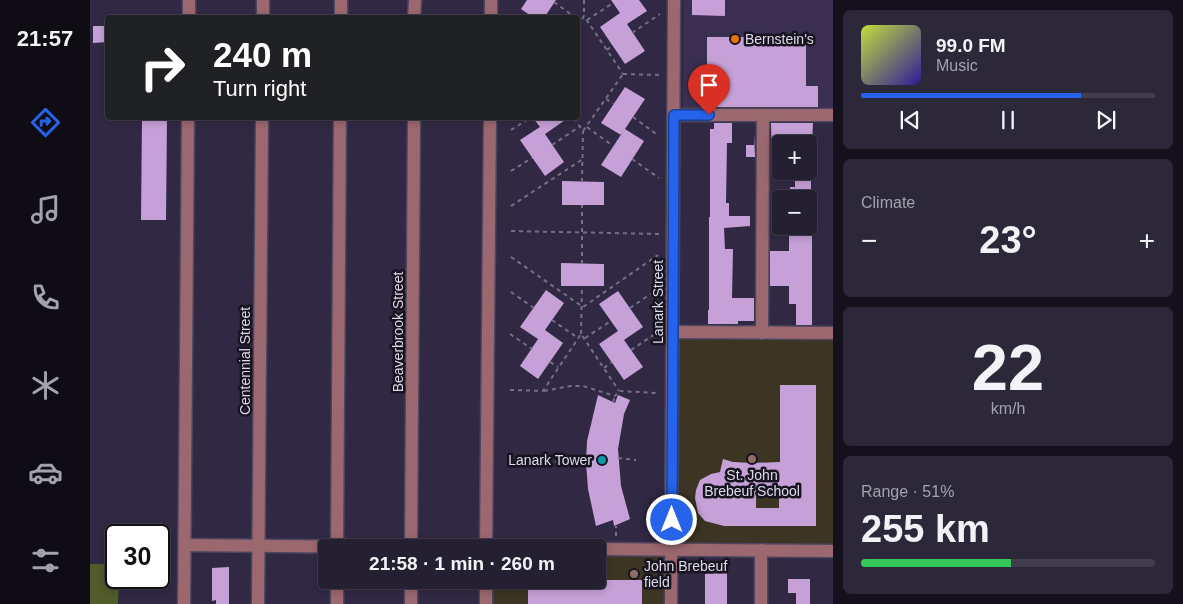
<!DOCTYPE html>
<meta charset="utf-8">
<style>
:root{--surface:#251f32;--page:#2d273a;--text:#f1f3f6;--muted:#a3a2ac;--line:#423d4d;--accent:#2563eb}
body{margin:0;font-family:Arial,sans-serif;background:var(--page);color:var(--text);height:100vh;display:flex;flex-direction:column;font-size:19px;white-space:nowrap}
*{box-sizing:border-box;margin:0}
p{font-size:16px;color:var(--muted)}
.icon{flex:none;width:28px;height:28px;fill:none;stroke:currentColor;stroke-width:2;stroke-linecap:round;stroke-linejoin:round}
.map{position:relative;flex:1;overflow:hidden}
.drawer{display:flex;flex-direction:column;gap:10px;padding:10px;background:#14111c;width:350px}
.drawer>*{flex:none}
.hud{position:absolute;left:15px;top:15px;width:475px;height:105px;border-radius:5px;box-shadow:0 2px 8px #0003,0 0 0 1px var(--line);background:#202124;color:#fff;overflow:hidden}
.buttons{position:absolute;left:682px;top:135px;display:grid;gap:10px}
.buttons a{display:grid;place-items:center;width:45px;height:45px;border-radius:5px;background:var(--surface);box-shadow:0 2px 8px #0003,0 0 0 1px var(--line);font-size:25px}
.speed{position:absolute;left:15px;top:524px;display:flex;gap:10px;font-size:25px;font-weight:700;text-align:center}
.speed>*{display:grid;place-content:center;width:65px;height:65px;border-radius:50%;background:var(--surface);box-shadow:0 2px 8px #0003,0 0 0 1px var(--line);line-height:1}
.speed .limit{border:2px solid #111;border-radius:8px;background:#fff;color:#111}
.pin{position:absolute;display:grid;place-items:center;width:42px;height:42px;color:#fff;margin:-51px -21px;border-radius:50% 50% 50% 0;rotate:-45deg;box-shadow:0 0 5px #0007}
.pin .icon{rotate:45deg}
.me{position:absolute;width:55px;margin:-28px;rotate:0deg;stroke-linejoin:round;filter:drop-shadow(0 0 4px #0008)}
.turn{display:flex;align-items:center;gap:18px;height:105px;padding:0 25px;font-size:22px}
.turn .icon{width:65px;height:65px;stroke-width:2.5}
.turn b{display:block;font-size:35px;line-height:42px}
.big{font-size:38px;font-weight:600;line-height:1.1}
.drawer .tile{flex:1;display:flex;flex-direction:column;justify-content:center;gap:8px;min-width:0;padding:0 18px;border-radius:8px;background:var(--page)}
.drawer .dial{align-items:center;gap:0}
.dial b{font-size:65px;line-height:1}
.song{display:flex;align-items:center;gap:15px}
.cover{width:60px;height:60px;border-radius:8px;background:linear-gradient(135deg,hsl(70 70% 55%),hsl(250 70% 35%))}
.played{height:5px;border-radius:2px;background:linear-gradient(90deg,var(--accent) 75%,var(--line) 75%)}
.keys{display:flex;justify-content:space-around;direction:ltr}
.heat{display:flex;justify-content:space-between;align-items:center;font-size:28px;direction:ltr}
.charge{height:8px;border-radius:4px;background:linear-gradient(90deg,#34c759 51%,var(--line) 0)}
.trip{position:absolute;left:228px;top:539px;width:288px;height:50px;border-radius:5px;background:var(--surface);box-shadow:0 2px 8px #0003,0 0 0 1px var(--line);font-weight:600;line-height:50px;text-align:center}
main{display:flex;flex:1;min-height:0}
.menu{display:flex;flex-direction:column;width:90px;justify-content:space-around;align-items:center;background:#0f0c14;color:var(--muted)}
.menu .icon{width:35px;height:35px}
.menu .selected{color:var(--accent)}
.menu b{font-size:22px;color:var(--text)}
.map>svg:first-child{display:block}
.built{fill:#3a2f50}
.education{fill:#3c3524}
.green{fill:#525b2a}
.building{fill:#c5a1d7;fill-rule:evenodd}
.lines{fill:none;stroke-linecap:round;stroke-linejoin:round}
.minor-casing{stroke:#4d455e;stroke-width:15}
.path{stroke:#767086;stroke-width:2;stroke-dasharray:4 4;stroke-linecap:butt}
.minor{stroke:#9a686e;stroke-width:12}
.route-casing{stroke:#184099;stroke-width:12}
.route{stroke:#2563eb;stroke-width:9}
.food-dot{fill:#e8710a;stroke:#171420;stroke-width:2}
.education-dot{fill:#8d6e63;stroke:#171420;stroke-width:2}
.culture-dot{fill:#0f9aa8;stroke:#171420;stroke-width:2}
.labels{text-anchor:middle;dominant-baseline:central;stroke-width:5;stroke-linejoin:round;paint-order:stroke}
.poi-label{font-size:14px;fill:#dedaeb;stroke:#171420;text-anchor:start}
.street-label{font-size:14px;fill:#dedaeb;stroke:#171420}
</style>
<main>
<nav class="menu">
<b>21:57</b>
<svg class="icon selected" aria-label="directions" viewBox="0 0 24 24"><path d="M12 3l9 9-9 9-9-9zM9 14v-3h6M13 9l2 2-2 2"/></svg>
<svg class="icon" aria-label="music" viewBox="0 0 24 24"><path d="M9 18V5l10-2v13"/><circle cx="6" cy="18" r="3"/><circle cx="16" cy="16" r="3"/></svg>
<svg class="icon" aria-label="phone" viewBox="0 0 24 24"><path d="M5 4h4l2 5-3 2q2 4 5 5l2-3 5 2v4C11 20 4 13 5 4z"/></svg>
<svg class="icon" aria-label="climate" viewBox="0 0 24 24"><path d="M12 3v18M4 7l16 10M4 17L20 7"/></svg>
<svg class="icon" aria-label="car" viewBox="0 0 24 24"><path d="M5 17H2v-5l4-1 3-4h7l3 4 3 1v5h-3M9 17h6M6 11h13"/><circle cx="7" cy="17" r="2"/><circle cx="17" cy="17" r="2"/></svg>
<svg class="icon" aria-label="filters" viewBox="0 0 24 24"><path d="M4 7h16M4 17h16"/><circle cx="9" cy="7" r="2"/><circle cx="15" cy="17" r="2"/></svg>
</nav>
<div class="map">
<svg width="743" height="604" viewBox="0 0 743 604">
<rect width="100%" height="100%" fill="#312943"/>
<polygon class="built" points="594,0 743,0 743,112 593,112"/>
<polygon class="education" points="583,332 743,333 743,551 582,549 581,604 396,604 396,580 506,580 506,549 581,549"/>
<polygon class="green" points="0,564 26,564 26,578 29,578 28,604 0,604"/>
<g class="building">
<polygon points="437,0 466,0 454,18 444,18 431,9"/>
<polygon points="521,0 549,0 557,11 537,24 555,51 535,64 510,27 530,13"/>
<polygon points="602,0 635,0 635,16 602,15"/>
<polygon points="3,26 18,26 18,42 3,43"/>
<polygon points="617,37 716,37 716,86 728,86 728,107 617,107"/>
<polygon points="535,87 555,99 535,129 554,141 531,177 511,165 534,130 531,135 511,123"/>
<polygon points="52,118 77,118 76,220 51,220"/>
<polygon points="443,118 478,118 455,134 474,162 455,176 430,140 450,127"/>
<polygon points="624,123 642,123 642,143 637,143 636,203 639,203 639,216 660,216 660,226 634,228 635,249 643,249 642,298 664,298 664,321 648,321 648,324 618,324 618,310 619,310 619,217 620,217 620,129 624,129"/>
<polygon points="681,123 723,123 722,144 691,144 691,159 682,159"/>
<polygon points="664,133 665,157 656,157 656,145 664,145"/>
<polygon points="705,171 721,171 721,199 700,199 700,187 705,187"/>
<polygon points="472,181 514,182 514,205 472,205"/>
<polygon points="699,226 722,226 722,325 706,325 706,304 699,304 699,286 680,286 680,251 699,251"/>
<polygon points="471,263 514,264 514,286 471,286"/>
<polygon points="456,290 474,303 455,330 473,343 448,379 430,366 448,339 430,327"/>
<polygon points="528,291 553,327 534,340 553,367 534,380 509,344 528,331 509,304"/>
<path d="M690,385H726V526H634L615,521L608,513L605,498L606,490L610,480L621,474L630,472L633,459L643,462L663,463L690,462ZM666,489H689V508H666Z"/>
<polygon points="508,395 525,403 528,395 540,400 534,414 528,449 531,486 540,519 524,526 523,520 506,526 498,489 496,463 497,441"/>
<polygon points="139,567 139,604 126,604 126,600 122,601 122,568"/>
<polygon points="637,573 637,604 615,604 615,574"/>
<polygon points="698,579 720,579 720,604 706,604 706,593 698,593"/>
<rect x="438" y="580" width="114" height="24"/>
</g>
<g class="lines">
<g class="minor-casing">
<g id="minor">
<polyline points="99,18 99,0"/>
<polyline points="173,18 173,0"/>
<polyline points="251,18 251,0"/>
<polyline points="324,18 325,0"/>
<polyline points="401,18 401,0"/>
<polyline points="584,115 743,115"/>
<polyline points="583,332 743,333"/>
<polyline points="672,333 673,115"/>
<polyline points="95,545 373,548"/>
<polyline points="247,548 250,118"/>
<polyline points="321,548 324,118"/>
<polyline points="396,548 400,118"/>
<polyline points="506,549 743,551"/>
<polyline points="94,604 98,118"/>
<polyline points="168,604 172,118"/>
<polyline points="247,604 247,580"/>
<polyline points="321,604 321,580"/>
<polyline points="396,604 396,580"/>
<polyline points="581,604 584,0"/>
<polyline points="671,604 671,550"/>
</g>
</g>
<g class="path">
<polyline points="494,0 494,16"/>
<polyline points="464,2 486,18"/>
<polyline points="422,15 425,18"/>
<polyline points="497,20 523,3"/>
<polyline points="488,26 494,16 533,74"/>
<polyline points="542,33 570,14"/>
<polyline points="517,50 523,45"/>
<polyline points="533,74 570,75"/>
<polyline points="516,99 524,104"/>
<polyline points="543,117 569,136"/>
<polyline points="484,118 493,131 533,74"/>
<polyline points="497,127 523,146"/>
<polyline points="421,130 440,118"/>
<polyline points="462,145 489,127"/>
<polyline points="542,159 569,178"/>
<polyline points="421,171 442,158"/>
<polyline points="492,182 493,131"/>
<polyline points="421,206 493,159"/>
<polyline points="421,231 569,234"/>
<polyline points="421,257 493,307 568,255"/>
<polyline points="492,264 492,205"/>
<polyline points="421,292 444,308"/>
<polyline points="540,308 568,289"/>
<polyline points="462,320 488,338"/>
<polyline points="420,334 442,349"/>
<polyline points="491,334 492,286"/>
<polyline points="495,338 521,321"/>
<polyline points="541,350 568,332"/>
<polyline points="460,362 468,367"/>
<polyline points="514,368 522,362"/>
<polyline points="420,390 453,391 491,334 529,391"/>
<polyline points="454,391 480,386 493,386 525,396 529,391 567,393"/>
<polyline points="523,402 525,396"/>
<polyline points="528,458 546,460"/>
<polyline points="449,461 496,463"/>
<polyline points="526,536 526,526"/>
</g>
<use href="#minor" class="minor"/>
</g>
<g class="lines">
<g class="route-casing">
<polyline id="route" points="582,520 584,115 619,115"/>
</g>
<use href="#route" class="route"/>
</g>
<circle class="food-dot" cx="645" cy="39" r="5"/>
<g class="education-dot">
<circle cx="662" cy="459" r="5"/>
<circle cx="544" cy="574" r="5"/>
</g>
<circle class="culture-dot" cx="512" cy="460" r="5"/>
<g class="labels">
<g class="poi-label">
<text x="655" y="39">Bernstein's</text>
<text x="502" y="460" text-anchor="end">Lanark Tower</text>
<text x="662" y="475" text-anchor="middle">St. John<tspan x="662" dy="16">Brebeuf School</tspan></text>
<text x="554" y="566">John Brebeuf<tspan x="554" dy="16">field</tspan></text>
</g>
<g class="street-label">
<text transform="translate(568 302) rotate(-90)">Lanark Street</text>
<text transform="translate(308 332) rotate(-90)">Beaverbrook Street</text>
<text transform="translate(155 361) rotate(-90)">Centennial Street</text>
</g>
</g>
</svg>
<div class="buttons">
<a>+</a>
<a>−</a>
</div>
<div class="speed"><div class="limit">30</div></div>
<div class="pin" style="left:619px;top:115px;background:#d93025"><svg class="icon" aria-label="arrive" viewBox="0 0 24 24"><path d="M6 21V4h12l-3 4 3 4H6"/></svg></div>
<svg class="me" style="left:582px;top:520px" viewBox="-20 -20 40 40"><circle r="17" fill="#2563eb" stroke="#fff" stroke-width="3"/><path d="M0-11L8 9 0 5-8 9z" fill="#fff"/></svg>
<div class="trip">21:58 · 1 min · 260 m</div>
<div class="hud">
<div class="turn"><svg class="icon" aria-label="right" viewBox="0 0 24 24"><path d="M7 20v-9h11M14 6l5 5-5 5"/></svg><div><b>240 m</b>Turn right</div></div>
</div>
</div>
<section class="drawer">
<div class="tile">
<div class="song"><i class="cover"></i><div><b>99.0 FM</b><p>Music</p></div></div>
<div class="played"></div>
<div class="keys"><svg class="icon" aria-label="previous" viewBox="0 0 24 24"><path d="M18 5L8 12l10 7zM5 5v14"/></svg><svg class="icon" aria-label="pause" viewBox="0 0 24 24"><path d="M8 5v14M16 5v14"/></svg><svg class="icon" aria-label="next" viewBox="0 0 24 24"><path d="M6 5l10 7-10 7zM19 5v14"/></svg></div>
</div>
<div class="tile"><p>Climate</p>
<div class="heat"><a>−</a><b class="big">23°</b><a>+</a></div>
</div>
<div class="tile dial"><b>22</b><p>km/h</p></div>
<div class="tile"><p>Range · 51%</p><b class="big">255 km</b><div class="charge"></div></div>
</section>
</main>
